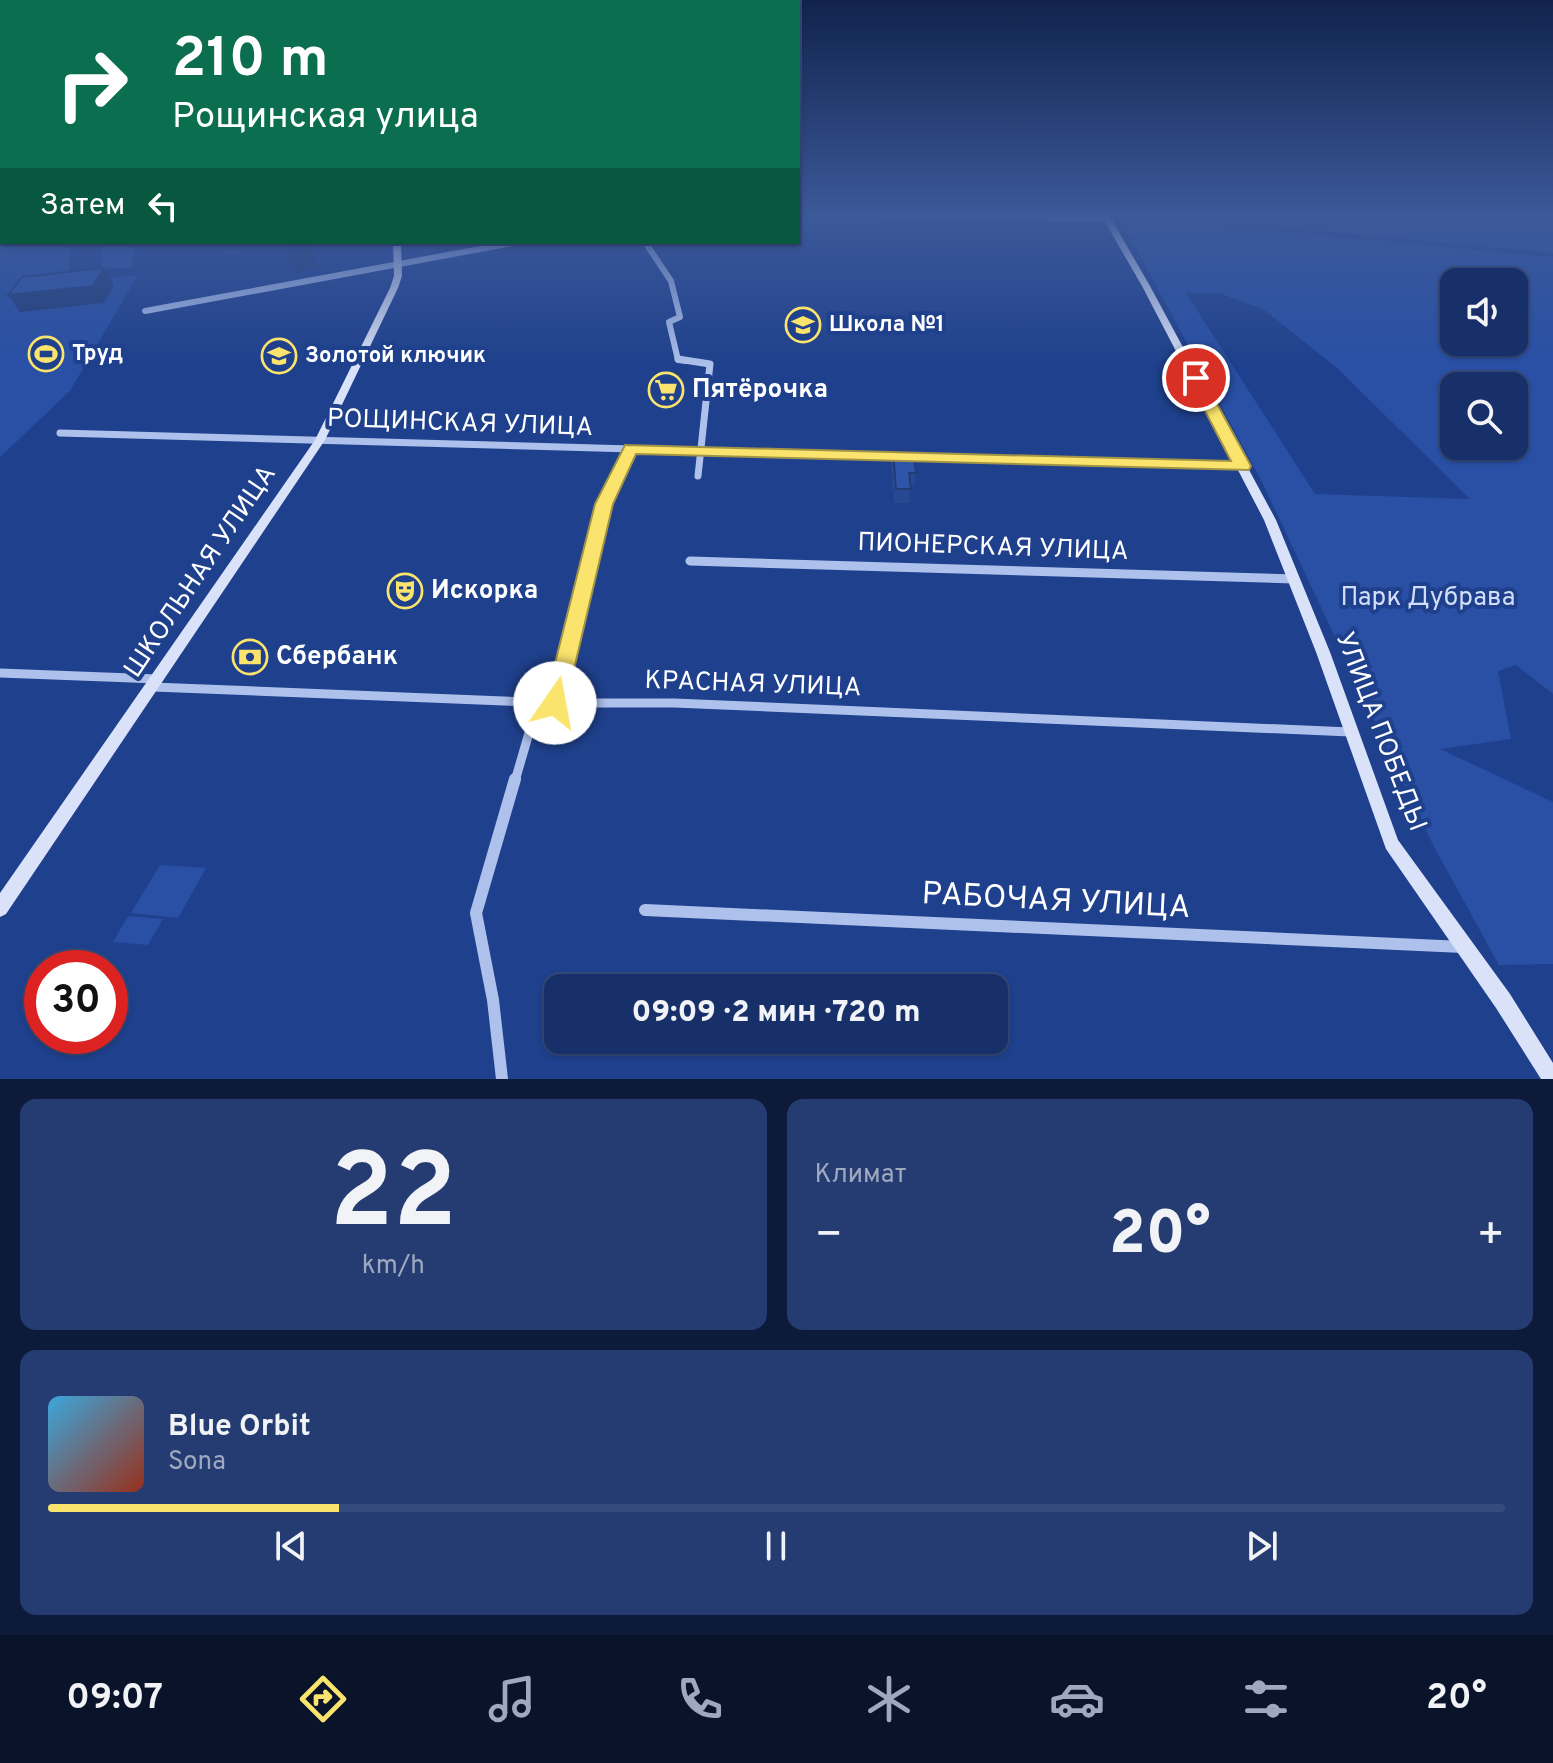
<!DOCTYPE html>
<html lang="ru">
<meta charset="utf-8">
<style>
:root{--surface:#173069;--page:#243c71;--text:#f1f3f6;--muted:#9ea9c0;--line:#364b7d;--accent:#fae46d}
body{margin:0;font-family:Overpass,sans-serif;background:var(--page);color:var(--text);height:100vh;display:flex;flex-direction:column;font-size:30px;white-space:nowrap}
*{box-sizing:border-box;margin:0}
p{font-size:26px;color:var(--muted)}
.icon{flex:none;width:44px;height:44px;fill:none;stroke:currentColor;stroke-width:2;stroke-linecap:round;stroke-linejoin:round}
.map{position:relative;height:1079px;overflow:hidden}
.side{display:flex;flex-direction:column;gap:20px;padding:20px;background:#0d1a3a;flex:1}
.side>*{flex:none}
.banner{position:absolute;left:0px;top:0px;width:800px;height:244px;box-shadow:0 2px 6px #0004,0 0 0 2px var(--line);background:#0b6e4f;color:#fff;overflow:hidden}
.controls{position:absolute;left:1440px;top:268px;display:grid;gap:16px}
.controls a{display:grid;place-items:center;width:88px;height:88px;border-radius:16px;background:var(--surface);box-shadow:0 2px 6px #0004,0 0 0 2px var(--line);font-size:40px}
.speed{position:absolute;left:24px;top:950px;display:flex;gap:16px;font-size:40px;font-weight:700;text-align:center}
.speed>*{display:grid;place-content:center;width:104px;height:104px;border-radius:50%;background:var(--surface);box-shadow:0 2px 6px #0004,0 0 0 2px var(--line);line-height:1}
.speed .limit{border:12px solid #d22;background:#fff;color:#111}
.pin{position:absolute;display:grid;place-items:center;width:68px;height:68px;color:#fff;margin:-34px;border:4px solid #fff;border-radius:50%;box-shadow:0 2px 8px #0007}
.me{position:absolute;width:88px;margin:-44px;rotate:12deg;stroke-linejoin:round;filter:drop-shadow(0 0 6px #0008)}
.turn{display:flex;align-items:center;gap:28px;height:168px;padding:0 40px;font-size:36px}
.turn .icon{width:104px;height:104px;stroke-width:2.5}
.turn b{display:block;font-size:56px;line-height:68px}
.then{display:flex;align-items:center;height:76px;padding:0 40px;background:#0003;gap:16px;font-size:30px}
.big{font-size:60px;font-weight:800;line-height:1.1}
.side .widget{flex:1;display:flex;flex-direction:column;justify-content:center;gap:12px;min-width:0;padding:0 28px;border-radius:16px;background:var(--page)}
.side .dial{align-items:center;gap:0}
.dial b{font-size:104px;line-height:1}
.song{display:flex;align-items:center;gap:24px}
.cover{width:96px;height:96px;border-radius:12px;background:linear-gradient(135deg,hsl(200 70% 55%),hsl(10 70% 35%))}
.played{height:8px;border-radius:4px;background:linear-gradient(90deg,var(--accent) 20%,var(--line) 20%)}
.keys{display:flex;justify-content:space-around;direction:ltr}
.heat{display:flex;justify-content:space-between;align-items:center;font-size:44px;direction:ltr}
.side .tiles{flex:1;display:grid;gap:20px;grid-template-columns:1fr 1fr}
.widget:last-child{grid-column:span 2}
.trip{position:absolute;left:544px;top:974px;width:464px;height:80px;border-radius:16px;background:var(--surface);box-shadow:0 2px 6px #0004,0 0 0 2px var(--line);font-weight:800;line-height:80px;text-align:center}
.tab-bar{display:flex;height:128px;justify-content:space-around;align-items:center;background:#09132a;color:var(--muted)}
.tab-bar .icon{width:56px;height:56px}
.tab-bar .active{color:var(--accent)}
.tab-bar b{font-size:36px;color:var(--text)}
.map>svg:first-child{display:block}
.green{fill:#2950a5;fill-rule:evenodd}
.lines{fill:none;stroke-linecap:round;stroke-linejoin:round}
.street-far3{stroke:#adc1ec;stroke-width:6}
.street-far2{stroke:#adc1ec;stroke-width:7}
.street-far1{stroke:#adc1ec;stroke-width:9}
.street{stroke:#adc1ec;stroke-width:12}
.secondary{fill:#d9e2f9;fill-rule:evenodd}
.wall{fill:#284992}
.shaded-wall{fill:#213c77}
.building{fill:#2f55aa;stroke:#213c77;stroke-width:2}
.route{fill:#fae46d;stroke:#a29447;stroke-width:2}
.labels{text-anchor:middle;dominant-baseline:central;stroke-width:8;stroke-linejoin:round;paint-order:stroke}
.far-poi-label{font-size:22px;font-weight:bold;fill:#fff;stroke:#1f408c;text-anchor:start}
.poi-label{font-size:26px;font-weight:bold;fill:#fff;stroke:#1f408c;text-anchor:start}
.street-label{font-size:26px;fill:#fff;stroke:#1f408c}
.park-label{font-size:26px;fill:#d2def9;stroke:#1f408c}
.near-street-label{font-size:32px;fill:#fff;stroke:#1f408c}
</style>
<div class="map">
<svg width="1553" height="1079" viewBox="0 0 1553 1079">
<rect width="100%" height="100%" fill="#1f408c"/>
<g class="green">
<polygon points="1154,215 1545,215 1553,216 1553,253"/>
<path d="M1119,217L1553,257V694L1516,665L1498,671L1511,739L1440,749L1553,802V964L1499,965L1433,845L1261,480ZM1514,282V342H1454V282ZM1186,293H1219L1263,309L1337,368L1470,499L1315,494ZM1454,386H1514V446H1454Z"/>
<polygon points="0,234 2,242 69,242 69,277 63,283 138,275 70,391 0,457"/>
<polygon points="102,242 143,242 134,246 132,268 102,268"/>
<polygon points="160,865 206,868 178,918 131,913"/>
<polygon points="128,916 163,919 148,945 113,942"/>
</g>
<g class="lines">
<g class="street-far3">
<polyline points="883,215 1107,218"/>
<polyline points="645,242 671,281 680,317 669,322 678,360 688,361"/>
<polyline points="145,311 518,242"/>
</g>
<g class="street-far2">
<polyline points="678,359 710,364 698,476"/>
<polyline points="60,433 1243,466"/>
<polyline points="594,546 604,504 630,449"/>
</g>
<g class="street-far1">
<polyline points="690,561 1294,579"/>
<polyline points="0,673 158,679"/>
<polyline points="153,687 555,703 674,703 1350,732"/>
<polyline points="555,703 594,544"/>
<polyline points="515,781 538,702"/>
</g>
<g class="street">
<polyline points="645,910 1463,947"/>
<polyline points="502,1079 493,1000 476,913 515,779"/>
</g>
<g class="secondary">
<polygon points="1101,215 1109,215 1150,286 1276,520 1330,652 1398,840 1510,994 1553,1063 1553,1079 1541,1079 1496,1008 1386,849 1316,652 1264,520 1142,286"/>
<polygon points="393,242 401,242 402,276 398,288 325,440 6,914 0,917 0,893 315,440 390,288 394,276"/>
</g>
</g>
<g class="wall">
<polygon points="220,242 247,242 241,254 226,255"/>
<polygon points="681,378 677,397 651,397 651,392"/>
<polygon points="893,451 916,473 914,487 911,487 909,503 894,503 891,465"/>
</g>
<g class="shaded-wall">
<polygon points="235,242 247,242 241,254"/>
<polygon points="306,242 312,242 314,249 317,268 294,273 283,248"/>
<polygon points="104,268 114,285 104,303 20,312 8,295"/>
</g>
<g class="building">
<polygon points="283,242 306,242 307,244 283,248"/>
<polygon points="104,268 93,286 8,295 22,277"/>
<polygon points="656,373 681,374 677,393 651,392"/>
<polygon points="893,451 913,452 916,473 909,473 911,489 896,489"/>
</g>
<linearGradient id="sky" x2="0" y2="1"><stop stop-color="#11234d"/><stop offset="0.59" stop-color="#3c5999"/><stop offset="1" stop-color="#3c5999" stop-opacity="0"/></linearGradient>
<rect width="1553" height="366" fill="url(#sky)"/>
<polygon class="route" points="1196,374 1203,378 1251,466 1249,470 636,454 613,504 566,703 563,710 555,712 548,710 545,703 595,504 625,445 1231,461 1188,378"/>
<defs>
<g id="school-ring" transform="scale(1.8)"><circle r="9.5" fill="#1f408c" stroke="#fae46d" stroke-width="1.5"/><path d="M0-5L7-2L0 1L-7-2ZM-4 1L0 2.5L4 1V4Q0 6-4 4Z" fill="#fae46d"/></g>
<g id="stadium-ring" transform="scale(1.8)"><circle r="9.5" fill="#1f408c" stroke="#fae46d" stroke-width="1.5"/><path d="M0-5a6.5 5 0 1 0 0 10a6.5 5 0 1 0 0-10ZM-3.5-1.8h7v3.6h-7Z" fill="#fae46d"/></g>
<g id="supermarket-ring" transform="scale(1.8)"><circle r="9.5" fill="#1f408c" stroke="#fae46d" stroke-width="1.5"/><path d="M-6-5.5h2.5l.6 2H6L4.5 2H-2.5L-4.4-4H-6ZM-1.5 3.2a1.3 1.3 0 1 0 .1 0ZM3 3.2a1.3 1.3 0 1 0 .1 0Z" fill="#fae46d"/></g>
<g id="theatre-ring" transform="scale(1.8)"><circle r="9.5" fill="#1f408c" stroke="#fae46d" stroke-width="1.5"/><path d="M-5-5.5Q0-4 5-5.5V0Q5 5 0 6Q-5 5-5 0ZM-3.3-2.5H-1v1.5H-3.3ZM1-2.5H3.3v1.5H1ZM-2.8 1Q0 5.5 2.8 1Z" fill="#fae46d"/></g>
<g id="bank-ring" transform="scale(1.8)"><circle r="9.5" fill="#1f408c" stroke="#fae46d" stroke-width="1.5"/><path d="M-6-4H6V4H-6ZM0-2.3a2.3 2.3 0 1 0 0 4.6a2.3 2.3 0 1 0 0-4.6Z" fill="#fae46d"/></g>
</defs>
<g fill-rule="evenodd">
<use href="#school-ring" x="803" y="325"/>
<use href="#stadium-ring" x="46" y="354"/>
<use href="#school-ring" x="279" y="356"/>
<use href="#supermarket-ring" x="666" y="390"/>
<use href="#theatre-ring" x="405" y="591"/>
<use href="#bank-ring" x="250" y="657"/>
</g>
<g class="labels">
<g class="far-poi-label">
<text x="829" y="325">Школа №1</text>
<text x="72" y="354">Труд</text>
<text x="305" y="356">Золотой ключик</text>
</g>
<g class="poi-label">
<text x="692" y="390">Пятёрочка</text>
<text x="431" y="591">Искорка</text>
<text x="276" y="657">Сбербанк</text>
</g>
<g class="street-label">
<text transform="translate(460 424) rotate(2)">РОЩИНСКАЯ УЛИЦА</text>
<text transform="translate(993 548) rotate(2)">ПИОНЕРСКАЯ УЛИЦА</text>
<text transform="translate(201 572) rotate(-56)">ШКОЛЬНАЯ УЛИЦА</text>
<text transform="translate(753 685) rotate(2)">КРАСНАЯ УЛИЦА</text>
<text transform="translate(1380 732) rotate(69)">УЛИЦА ПОБЕДЫ</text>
</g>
<g class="park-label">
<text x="1428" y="598">Парк Дубрава</text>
</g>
<g class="near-street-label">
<text transform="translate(1056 902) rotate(3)">РАБОЧАЯ УЛИЦА</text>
</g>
</g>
</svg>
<div class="controls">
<a><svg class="icon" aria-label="sound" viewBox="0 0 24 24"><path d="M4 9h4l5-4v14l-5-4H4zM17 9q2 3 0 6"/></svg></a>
<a><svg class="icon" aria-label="search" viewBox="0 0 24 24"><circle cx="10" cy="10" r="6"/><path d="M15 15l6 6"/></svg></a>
</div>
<div class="speed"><div class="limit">30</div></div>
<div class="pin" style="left:1196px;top:378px;background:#d93025"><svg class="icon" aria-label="arrive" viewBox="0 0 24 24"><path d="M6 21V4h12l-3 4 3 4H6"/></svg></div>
<svg class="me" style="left:555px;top:703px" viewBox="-20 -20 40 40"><circle r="19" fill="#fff"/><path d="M0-13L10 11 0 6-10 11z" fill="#fae46d"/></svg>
<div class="trip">09:09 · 2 мин · 720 m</div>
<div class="banner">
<div class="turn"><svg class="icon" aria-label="right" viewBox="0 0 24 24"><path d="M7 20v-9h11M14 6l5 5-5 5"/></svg><div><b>210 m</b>Рощинская улица</div></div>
<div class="then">Затем<svg class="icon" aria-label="left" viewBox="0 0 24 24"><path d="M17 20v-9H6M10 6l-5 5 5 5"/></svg></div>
</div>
</div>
<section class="side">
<div class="tiles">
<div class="widget dial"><b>22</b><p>km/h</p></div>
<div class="widget"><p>Климат</p>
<div class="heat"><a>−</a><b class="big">20°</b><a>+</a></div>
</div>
<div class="widget">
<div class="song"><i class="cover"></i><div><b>Blue Orbit</b><p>Sona</p></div></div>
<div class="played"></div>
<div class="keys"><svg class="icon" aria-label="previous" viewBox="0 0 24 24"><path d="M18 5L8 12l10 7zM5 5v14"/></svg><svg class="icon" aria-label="pause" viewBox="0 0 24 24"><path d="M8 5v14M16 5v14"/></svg><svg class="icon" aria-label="next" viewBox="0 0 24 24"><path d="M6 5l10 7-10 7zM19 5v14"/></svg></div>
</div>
</div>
</section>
<nav class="tab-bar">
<b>09:07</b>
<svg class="icon active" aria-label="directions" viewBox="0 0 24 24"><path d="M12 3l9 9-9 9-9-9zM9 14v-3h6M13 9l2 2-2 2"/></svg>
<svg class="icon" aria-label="music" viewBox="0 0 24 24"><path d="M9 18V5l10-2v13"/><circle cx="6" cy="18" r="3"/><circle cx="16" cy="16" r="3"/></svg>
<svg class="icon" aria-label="phone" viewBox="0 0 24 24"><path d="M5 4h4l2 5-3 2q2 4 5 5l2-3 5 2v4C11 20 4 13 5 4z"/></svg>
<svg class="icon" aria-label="climate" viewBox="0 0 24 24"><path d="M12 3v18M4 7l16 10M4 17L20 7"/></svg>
<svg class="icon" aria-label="car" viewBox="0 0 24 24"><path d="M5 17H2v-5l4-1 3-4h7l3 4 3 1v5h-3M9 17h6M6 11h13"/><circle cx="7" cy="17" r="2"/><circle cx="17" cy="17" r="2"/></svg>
<svg class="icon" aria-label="filters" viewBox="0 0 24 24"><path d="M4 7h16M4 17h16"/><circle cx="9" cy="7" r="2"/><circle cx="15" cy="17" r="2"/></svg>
<b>20°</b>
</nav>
